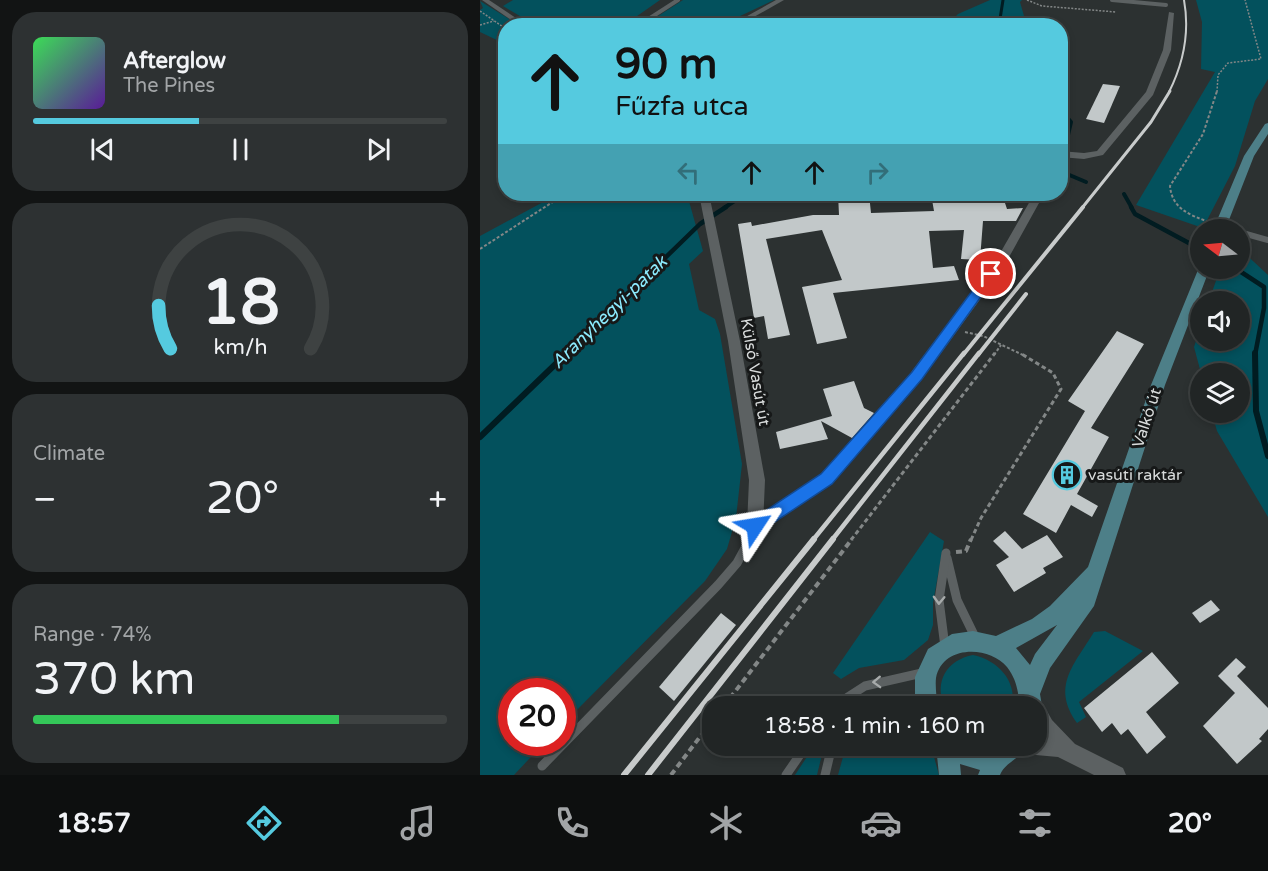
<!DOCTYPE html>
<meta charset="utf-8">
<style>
:root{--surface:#212525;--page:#2d3132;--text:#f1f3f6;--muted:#a2a5a7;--line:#3e4242;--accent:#55cadf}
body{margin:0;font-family:"Varela Round",sans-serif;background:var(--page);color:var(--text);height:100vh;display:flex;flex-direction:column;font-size:22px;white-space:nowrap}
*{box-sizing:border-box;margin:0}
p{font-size:20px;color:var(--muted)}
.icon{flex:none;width:33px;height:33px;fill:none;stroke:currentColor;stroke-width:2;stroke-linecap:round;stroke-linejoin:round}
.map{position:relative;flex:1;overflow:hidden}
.drawer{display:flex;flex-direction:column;gap:12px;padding:12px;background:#121414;width:480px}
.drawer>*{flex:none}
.guide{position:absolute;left:18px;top:18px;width:570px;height:183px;border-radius:24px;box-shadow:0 3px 9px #0003,0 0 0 2px var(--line);background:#55cadf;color:#111;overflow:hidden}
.needle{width:39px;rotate:286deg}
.buttons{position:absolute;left:710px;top:219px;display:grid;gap:12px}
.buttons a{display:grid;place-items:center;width:60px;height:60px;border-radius:50%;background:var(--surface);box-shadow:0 3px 9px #0003,0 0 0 2px var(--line);font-size:30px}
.speed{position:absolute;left:18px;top:678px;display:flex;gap:12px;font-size:30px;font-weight:700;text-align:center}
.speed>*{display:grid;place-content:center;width:78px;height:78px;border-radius:50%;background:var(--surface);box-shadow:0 3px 9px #0003,0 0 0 2px var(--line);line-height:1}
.speed .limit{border:9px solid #d22;background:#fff;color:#111}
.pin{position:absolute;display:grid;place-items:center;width:51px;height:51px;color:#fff;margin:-26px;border:3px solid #fff;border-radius:50%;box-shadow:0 2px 6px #0007}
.me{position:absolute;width:66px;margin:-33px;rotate:57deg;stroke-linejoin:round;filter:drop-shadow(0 0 4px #0008)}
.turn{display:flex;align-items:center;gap:21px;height:126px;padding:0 18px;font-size:27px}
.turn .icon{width:78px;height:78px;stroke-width:2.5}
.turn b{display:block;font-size:42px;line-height:51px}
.lanes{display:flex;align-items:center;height:57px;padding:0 18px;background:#0003;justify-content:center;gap:30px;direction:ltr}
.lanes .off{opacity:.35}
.big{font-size:45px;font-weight:600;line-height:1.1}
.drawer .card{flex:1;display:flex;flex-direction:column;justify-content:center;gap:9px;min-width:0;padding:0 21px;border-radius:24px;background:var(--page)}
.drawer .dial{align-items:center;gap:0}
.dial svg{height:156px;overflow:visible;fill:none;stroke:var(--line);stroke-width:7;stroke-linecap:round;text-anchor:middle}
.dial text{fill:var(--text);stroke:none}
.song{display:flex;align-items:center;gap:18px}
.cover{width:72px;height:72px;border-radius:9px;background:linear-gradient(135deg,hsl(130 70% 55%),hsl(270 70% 35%))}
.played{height:6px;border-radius:3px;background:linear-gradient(90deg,var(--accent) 40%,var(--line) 40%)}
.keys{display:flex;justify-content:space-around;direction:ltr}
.heat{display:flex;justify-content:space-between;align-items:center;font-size:33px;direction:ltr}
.charge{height:9px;border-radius:4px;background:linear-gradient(90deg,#34c759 74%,var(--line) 0)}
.trip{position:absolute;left:222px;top:696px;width:345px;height:60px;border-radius:24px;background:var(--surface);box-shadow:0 3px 9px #0003,0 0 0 2px var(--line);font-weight:600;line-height:60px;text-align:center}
.dock{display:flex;height:96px;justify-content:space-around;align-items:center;background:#0d0f0f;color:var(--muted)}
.dock .icon{width:42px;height:42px}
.dock .selected{color:var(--accent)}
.dock b{font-size:27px;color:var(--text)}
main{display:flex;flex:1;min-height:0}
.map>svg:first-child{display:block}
.green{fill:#03515d}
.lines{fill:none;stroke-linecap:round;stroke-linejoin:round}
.stream-far3{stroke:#011c21;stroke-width:3}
.stream-far2{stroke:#011c21;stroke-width:4}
.stream-far1{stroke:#011c21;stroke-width:4.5}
.stream{stroke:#011c21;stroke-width:6}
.building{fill:#c2c8c9}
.path-far3{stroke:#838787;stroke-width:1.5;stroke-dasharray:2 1.5;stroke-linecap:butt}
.path-far2{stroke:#838787;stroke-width:2;stroke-dasharray:3 2;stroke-linecap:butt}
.path-far1{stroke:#838787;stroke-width:3;stroke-dasharray:4.5 3;stroke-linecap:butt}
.path{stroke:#838787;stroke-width:4;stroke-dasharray:6 4;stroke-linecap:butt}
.lane-far3{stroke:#5c6162;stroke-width:4}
.lane-far2{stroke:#5c6162;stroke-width:6}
.lane-far1{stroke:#5c6162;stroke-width:8}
.lane{stroke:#5c6162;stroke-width:9}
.street{fill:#5c6162;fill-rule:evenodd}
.secondary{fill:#4d7f88;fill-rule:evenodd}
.rail-far4{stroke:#c8cbcb;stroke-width:2}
.rail-far3{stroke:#c8cbcb;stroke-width:3}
.rail-far2{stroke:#c8cbcb;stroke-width:4}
.rail-far1{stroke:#c8cbcb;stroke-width:4.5}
.rail{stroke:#c8cbcb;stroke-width:6}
.oneway{stroke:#a7abab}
.route{fill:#1a73e8;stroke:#114b97;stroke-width:1.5}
.labels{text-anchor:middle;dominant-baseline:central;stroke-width:6;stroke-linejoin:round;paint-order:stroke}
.street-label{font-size:16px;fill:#d9dcdc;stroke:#161818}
.poi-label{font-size:16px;fill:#d9dcdc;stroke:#161818;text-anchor:start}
.water-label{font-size:18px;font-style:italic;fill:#8cebfe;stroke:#161818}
</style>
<main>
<section class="drawer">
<div class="card">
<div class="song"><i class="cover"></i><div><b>Afterglow</b><p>The Pines</p></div></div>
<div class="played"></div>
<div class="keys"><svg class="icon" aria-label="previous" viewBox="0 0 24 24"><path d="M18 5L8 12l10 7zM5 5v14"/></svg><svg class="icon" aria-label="pause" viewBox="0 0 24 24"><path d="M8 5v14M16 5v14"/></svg><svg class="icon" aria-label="next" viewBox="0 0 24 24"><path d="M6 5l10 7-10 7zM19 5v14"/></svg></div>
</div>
<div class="card dial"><svg viewBox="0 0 100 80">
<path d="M14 69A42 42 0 1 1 86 69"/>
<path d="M14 69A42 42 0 0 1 8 47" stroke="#55cadf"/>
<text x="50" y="56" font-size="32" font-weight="700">18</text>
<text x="50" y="72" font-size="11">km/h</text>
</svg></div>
<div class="card"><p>Climate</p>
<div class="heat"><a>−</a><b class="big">20°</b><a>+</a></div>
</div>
<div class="card"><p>Range · 74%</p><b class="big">370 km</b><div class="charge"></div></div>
</section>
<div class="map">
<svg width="788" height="775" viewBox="0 0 788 775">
<rect width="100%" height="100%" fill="#2c3131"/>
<g class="green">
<polygon points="33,0 180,0 150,21 148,26 55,25 23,6"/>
<polygon points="203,0 294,0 241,25 171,25 172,20"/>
<polygon points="510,0 542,0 540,2 544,16 529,25 467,25 478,14"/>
<polygon points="716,0 788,0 788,79 775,101 755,166 723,228 656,205 735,72 721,69 722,22"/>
<polygon points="0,1 39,25 26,26 25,48 22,47 23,43 0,32 0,10 3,8"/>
<polygon points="78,194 207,194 223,251 209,264 219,310 235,319 240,334 262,464 256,518 247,549 225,581 83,724 82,692 32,692 32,742 64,743 34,775 0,775 0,236"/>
<polygon points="759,248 788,275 788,517 737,431 732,413 759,412 759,374 721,373 714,347 720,329 720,340 759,340 759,302 729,301 740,269 759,268"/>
<polygon points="450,532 464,541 453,603 453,625 448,640 424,660 379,668 361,679 353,673"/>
<path d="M625,631L663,651L599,702L606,717L597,723C571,686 594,665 614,632Z"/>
<path d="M493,655C517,660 537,680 532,706H464C454,681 467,660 493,655Z"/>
<polygon points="334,746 344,746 337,775 315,775"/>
<polygon points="366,746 451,746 459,775 358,775"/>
</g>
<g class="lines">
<polyline class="stream-far3" points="513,26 520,19 523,0"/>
<g class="stream-far2">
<polyline points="580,109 591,122 580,169"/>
<polyline points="580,171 606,182"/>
<polyline points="644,194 652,208"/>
<polyline points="244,208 265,194"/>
</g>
<g class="stream-far1">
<polyline points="651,207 655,214 720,249"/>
<polyline points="755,268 784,287 784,308 775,355"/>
<polyline points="85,355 220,224 246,207"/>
</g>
<g class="stream">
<polyline points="775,353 776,411 788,456"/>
<polyline points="0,437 87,353"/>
</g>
</g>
<g class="building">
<polygon points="623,84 640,86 624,123 606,119"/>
<polygon points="358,194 389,194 391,213 454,211 451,194 522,194 527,209 543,208 536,221 503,221 500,260 481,259 484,230 449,231 453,268 474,266 479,280 353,293 367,338 337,344 322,287 362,280 342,230 286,239 310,335 288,339 284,316 274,318 258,224 271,222 272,226 333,215 359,215"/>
<polygon points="637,331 664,344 611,428 629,437 597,494 618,506 612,517 591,505 576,533 543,514 605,411 588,401"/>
<polygon points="374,381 384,408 394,413 372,438 341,421 348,439 300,449 296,432 352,416 343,389"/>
<polygon points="525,531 542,549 567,535 583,557 563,568 566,573 534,592 516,565 529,557 513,541"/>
<polygon points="731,600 740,610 720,623 712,613"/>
<polygon points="241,613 256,625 194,701 179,687"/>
<polygon points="672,652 699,683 666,712 686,737 667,754 648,729 641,735 632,723 622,732 604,708"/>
<polygon points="756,658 766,667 757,676 788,708 788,729 779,739 782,741 757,764 723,726 755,693 738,676"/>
</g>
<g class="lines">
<g class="path-far3">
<polyline points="547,0 562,6 636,12"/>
<polyline points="0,11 26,29"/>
<polyline points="0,25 14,21"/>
<polyline points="737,92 738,75 748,63 781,59 765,0"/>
</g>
<g class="path-far2">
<path d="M729,222C710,215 692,209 690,186L723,134L737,91"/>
<polyline points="0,249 85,194"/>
<polyline points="485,332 503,336 543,355"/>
<polyline points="514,355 521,345"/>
</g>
<g class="path-far1">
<polyline points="371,540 515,353"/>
<polyline points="491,540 501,518 581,389 573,373 540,353"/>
</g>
<g class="path">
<polyline points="476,552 486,551 491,539"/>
<polyline points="244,706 372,539"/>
<polyline points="191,775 232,721"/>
</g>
<g class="lane-far3">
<polyline points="632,0 686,5"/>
<polyline points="163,26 167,20 198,0"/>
</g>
<g class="lane-far2">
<polyline points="741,226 752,230"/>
<polyline points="759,232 788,240"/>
</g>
<polyline class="lane-far1" points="270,540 275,526 347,479 437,375"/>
<g class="lane">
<polyline points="467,558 477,600 496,639"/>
<polyline points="465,647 459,600 466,553"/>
<polyline points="354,706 385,686 442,673"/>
<polyline points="62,766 238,585 257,563 270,539"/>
<polyline points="306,775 326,746"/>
<polyline points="345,775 352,746"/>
</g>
<g class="street">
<polygon points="2,0 9,0 48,26 40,26"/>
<polygon points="296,0 304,0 258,26 249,26"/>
<polygon points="689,12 694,13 691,50 673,95 623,155 604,159 580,157 580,151 604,153 617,151 666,92 683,50"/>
<polygon points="219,194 229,194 260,341 285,480 283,526 281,531 275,534 269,531 267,526 269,480 248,341"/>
<polygon points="554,194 564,194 523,268 442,379 432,379 430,375 432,371 515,262"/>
<polygon points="556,701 563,704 572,720 595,744 643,768 646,775 614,775 578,757 556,755 549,752 546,746 556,746 556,735 559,735 556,731 556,706 548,706"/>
</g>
<g class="secondary">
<polygon points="788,123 788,134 774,156 745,230 733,230 764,156 785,124"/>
<path d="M720,265V268H730L685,385L614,606L570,668L560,694L562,706L559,714H556V706H540C538,692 537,680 527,667C509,645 462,645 456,678C455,687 457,698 457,706H435V677L448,649L472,634L493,631L516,636L552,619L570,606L608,567L671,385ZM577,625L555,654L550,665L536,648Z"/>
<path d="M456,746H546C540,760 526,761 520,775H498L500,770L480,764L481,775H459Z"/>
</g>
<path class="rail-far4" d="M689,92C704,62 710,33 704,0"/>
<polyline class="rail-far3" points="602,208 671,122 690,91"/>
<g class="rail-far2">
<polyline points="483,355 603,207"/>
<polyline points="498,355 546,294"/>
</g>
<g class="rail-far1">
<polyline points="333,540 484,353"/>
<polyline points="352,540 499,353"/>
</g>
<g class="rail">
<polyline points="144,775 334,539"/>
<polyline points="168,775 353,539"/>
</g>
</g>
<defs><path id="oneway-chevron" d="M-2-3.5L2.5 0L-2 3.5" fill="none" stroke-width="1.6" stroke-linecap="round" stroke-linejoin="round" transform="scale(1.5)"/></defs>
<g class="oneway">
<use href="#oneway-chevron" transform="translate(459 600) rotate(92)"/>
<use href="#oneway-chevron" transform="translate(397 682) rotate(178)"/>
</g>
<polygon class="route" points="511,270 515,271 515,277 442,379 352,484 281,531 275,534 270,531 267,526 270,521 341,474 432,372 507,271"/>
<defs>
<g id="building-ring" transform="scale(1.5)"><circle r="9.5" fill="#161818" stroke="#55cadf" stroke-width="1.5"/><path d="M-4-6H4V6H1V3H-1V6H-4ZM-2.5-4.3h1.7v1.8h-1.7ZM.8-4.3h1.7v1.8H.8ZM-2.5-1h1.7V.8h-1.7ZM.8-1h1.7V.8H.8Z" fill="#55cadf"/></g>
</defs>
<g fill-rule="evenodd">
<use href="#building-ring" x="587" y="475"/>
</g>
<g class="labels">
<g class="street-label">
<text transform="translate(275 372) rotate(80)">Külső Vasút út</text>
<text transform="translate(667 418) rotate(-72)">Valkó út</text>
</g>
<g class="poi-label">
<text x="608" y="475">vasúti raktár</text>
</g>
<g class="water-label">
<text transform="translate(129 312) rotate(-44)">Aranyhegyi-patak</text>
</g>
</g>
</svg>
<div class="buttons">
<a><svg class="needle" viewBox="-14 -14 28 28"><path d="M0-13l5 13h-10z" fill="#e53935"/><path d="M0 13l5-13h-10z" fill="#a2a5a7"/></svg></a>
<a><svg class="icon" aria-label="sound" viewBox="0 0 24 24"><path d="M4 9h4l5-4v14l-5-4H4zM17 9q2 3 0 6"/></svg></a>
<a><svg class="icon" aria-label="layers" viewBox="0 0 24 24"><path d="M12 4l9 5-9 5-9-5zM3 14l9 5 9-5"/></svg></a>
</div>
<div class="speed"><div class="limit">20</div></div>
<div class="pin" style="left:511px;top:274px;background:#d93025"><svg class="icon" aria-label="arrive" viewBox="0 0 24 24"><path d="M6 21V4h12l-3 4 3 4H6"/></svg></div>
<svg class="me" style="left:275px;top:526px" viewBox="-20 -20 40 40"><path d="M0-17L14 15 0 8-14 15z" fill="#1a73e8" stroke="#fff" stroke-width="4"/></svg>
<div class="trip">18:58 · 1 min · 160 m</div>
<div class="guide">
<div class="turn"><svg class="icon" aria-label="ahead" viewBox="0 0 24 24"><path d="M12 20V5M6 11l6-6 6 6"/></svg><div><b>90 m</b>Fűzfa utca</div></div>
<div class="lanes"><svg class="icon off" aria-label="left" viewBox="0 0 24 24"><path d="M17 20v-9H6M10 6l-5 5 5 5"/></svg><svg class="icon" aria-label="ahead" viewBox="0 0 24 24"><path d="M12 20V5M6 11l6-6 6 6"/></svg><svg class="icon" aria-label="ahead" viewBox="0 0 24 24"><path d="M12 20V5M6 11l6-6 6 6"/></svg><svg class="icon off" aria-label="right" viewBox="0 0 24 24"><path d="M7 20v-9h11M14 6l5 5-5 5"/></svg></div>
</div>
</div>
</main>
<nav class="dock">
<b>18:57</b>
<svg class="icon selected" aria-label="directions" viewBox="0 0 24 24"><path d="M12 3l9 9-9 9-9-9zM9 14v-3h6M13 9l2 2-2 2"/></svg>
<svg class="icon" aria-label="music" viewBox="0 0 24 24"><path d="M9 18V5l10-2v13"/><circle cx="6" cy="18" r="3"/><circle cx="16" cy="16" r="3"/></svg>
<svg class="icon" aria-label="phone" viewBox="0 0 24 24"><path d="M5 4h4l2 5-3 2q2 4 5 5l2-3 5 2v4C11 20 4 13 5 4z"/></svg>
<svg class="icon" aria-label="climate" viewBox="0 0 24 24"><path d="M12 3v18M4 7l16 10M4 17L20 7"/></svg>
<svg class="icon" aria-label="car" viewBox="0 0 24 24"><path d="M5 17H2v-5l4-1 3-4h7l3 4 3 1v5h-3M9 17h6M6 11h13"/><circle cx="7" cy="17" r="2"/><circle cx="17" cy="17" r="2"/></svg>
<svg class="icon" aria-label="filters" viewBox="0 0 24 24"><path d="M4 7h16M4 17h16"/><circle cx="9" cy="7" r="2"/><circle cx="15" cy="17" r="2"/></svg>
<b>20°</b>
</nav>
